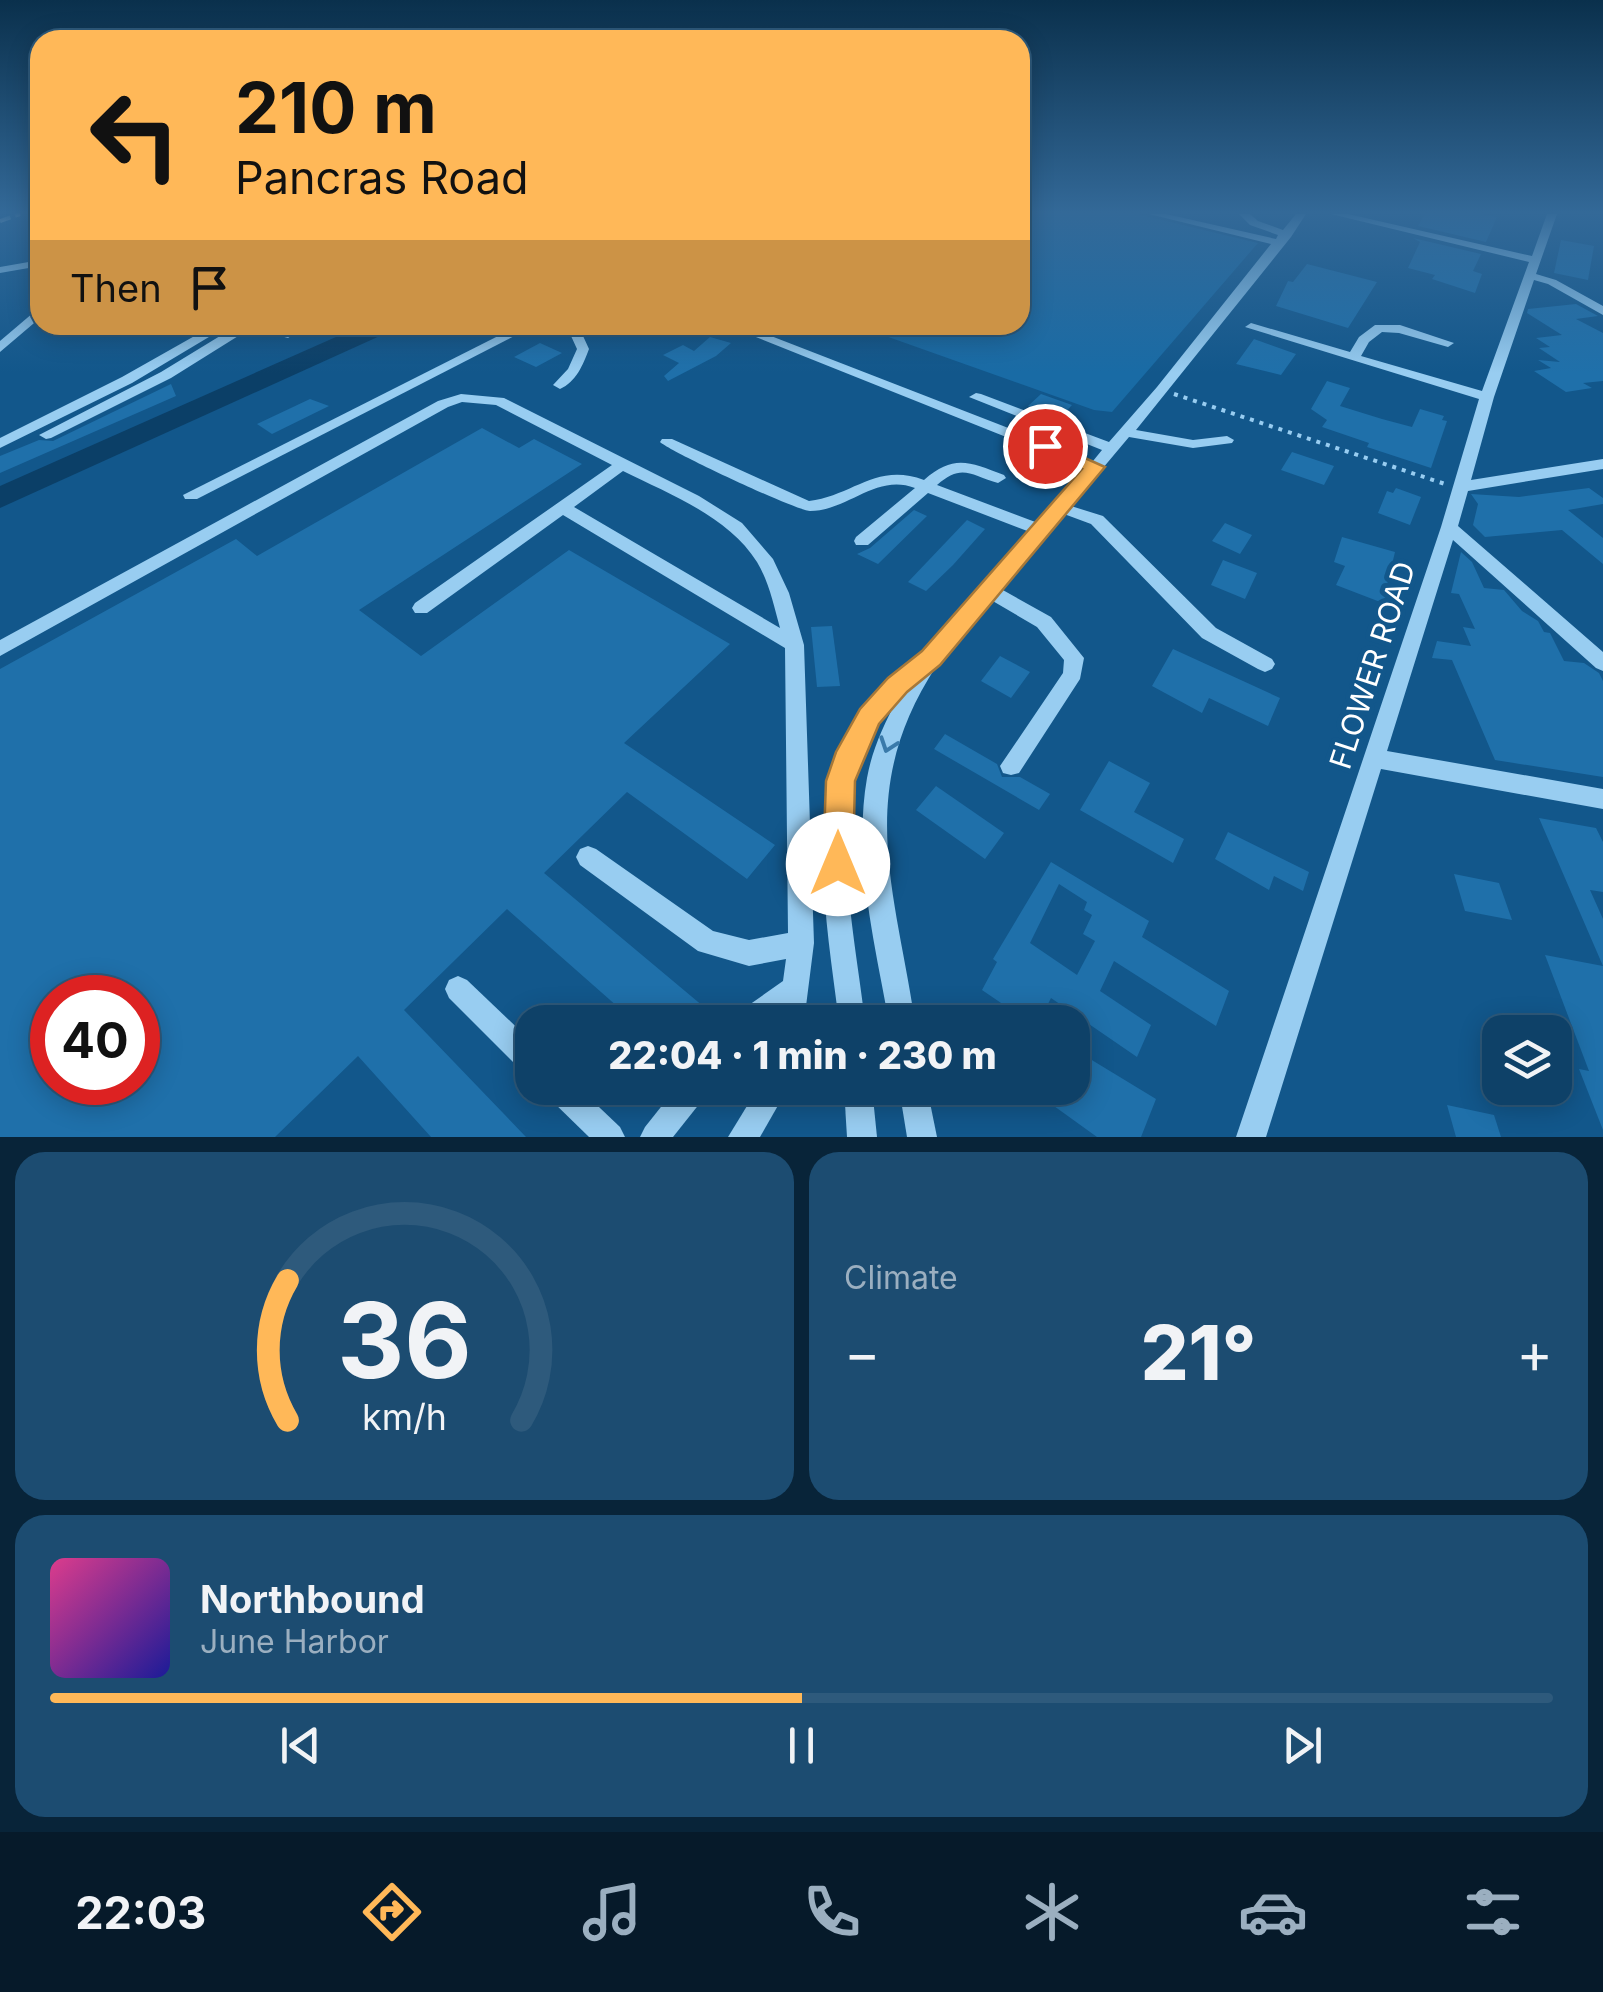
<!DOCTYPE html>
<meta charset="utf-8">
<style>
:root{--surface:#0e4168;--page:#1c4c71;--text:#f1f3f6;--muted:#9bafc0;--line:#2e5a7c;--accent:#ffb858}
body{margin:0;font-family:Inter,sans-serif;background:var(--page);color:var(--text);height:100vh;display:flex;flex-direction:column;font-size:38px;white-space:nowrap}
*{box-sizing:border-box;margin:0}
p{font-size:32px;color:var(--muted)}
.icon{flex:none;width:55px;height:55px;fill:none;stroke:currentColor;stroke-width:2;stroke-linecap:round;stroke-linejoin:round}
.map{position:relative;height:1137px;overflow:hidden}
.side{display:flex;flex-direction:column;gap:15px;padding:15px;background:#082439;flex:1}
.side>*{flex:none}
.guide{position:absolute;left:30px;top:30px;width:1000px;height:305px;border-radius:30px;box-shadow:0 5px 25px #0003,0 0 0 2px var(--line);background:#ffb858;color:#111;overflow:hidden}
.controls{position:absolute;left:1482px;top:1015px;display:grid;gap:20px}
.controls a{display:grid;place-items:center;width:90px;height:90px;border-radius:20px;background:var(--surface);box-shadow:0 5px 25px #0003,0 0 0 2px var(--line);font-size:50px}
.speed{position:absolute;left:30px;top:975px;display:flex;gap:20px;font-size:50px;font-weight:700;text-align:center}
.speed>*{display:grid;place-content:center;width:130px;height:130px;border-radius:50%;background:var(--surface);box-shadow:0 5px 25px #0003,0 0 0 2px var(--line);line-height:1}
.speed .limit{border:15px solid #d22;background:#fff;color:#111}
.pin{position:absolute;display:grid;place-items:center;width:85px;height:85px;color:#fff;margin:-42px;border:5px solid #fff;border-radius:50%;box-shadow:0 2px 10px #0007}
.me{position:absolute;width:110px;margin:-55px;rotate:0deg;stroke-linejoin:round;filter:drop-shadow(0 0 8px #0008)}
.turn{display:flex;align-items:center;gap:35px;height:210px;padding:0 40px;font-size:45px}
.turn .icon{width:130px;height:130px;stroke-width:2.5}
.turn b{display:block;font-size:70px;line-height:85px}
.then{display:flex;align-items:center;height:95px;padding:0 40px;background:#0003;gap:20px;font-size:38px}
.big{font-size:75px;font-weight:800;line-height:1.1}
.side .tile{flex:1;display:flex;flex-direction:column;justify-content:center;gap:15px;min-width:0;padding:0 35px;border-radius:30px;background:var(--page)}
.side .dial{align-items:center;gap:0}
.dial svg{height:260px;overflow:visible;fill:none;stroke:var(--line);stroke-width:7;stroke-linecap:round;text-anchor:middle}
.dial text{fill:var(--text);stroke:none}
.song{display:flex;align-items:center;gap:30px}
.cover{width:120px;height:120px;border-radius:15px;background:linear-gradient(135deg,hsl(330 70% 55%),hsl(240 70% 35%))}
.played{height:10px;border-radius:5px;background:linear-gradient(90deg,var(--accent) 50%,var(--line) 50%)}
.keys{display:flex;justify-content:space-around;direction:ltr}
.heat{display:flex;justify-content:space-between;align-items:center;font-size:55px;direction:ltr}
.side .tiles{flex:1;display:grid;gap:15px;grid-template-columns:1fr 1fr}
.tile:last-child{grid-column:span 2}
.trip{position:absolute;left:515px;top:1005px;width:575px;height:100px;border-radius:30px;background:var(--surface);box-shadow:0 5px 25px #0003,0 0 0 2px var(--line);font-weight:800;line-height:100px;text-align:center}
.dock{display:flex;height:160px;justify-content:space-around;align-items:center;background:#061a2a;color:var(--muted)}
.dock .icon{width:70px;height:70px}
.dock .active{color:var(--accent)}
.dock b{font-size:45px;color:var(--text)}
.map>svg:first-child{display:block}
.green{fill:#196ba5}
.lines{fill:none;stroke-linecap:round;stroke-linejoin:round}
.river{fill:#0b3f67;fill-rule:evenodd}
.building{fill:#1f70aa;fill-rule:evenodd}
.path{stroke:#98cdf1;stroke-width:4;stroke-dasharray:4 6;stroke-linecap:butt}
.minor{fill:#98cdf1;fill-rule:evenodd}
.rail{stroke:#fff;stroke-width:4;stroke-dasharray:11 5;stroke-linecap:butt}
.oneway{stroke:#3a7aaa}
.route{fill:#ffb858;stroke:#a67839;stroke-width:2.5}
.labels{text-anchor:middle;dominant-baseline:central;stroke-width:10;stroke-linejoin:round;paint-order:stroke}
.street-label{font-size:30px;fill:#fff;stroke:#12578b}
</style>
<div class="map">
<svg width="1603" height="1137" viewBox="0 0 1603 1137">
<rect width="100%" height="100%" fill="#12578b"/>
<polygon class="green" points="1020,214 1137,214 1258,243 1112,412 1094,410 863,328 865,325 1020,325"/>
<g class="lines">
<polygon class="river" points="363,325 396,325 393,330 0,508 0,486"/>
</g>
<g class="building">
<polygon points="1425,214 1480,214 1497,217 1486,242 1418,226"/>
<polygon points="1413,238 1481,254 1473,271 1482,274 1475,293 1432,279 1435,275 1408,268 1420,242"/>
<polygon points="1561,240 1594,246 1588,280 1554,273"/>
<polygon points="1307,264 1377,282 1348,328 1276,306 1288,281 1293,282"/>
<polygon points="1576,304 1598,316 1576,319 1603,333 1603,381 1583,383 1592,388 1566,392 1534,371 1551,368 1538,360 1560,362 1539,348 1550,347 1536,338 1562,335 1527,313 1528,309"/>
<polygon points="710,337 731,343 716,356 668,381 664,376 679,363 663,355 683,345 694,351"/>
<polygon points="1254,339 1296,354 1281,375 1236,364"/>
<polygon points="540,343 562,353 536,367 514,357"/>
<polygon points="1327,381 1350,388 1340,406 1382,419 1412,427 1420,409 1444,416 1442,420 1447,421 1431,468 1367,447 1369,443 1322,427 1327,420 1311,409"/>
<polygon points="171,384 176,396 0,473 0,456 39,440 53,441"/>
<polygon points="1041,394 1072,405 1060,418 1028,406"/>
<polygon points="310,399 329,406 272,434 257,424"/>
<path d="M482,428L519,448L534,439L582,464L359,610L421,656L569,550L730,644L624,743L775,845L747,879L627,792L544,873L722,1022H635L507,909L404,1010L526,1137H431L358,1056L275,1137H0V669L236,539L257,556ZM52,998H138V1082H52Z"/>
<polygon points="1292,452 1334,466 1324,485 1281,470"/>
<polygon points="1396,488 1421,497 1410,525 1378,513 1387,491 1393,493"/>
<polygon points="1589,488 1603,498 1603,504 1568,510 1603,538 1603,564 1562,530 1485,537 1473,525 1478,504 1471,494 1519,497"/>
<polygon points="914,510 927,516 878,564 857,554 870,548"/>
<polygon points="967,520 985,529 953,565 926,591 908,582"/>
<polygon points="1225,523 1252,535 1240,554 1212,541"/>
<polygon points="1342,537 1395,552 1387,585 1395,588 1388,605 1336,585 1345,566 1334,562"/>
<polygon points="1461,552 1472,562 1484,588 1504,590 1522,611 1538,621 1544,632 1550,633 1564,661 1584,663 1599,673 1603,681 1603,777 1495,760 1452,660 1432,658 1437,641 1471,646 1463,627 1475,629 1459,594 1451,593"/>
<polygon points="1223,560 1257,573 1245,599 1211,585"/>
<polygon points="832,626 840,686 817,687 811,627"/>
<polygon points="1173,649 1280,698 1268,726 1209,698 1202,713 1152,686"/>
<polygon points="1000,656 1030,672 1011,698 981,681"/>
<polygon points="945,734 997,764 1002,777 1020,777 1050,794 1039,810 934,749"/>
<polygon points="1109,761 1150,783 1134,812 1184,839 1173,863 1080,810"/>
<polygon points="936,786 1004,833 985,859 916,810"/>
<polygon points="1539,818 1596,828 1603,842 1603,892 1590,890 1603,919 1603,966"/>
<polygon points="1228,832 1309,872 1303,891 1274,876 1269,890 1215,859"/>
<path d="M1051,862L1149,921L1142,937L1229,991L1216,1026L1114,961L1100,991L1151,1025L1137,1057L1051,998L1039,1022H995L1004,1005L982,990L997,962L993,959ZM1059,884L1087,902L1084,910L1092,915L1083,934L1095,941L1077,975L1030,943Z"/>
<polygon points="1454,874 1499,883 1512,920 1465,911"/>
<polygon points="1545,955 1603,966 1603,1130 1579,1069 1589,1071"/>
<polygon points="1072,1048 1156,1099 1141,1137 1097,1137 1029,1088 1072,1088"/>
<polygon points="1447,1105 1494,1115 1501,1137 1456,1137"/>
</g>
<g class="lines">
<polyline class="path" points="1174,394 1445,484"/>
<g class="minor">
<path d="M1149,214H1166L1276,239L1278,235L1250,225L1239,214H1250L1258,221L1283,230L1296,214H1306L1291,237L1136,430L1193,440L1227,436L1234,440L1232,443L1193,448L1129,437L1071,506L1103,516L1216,628L1272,659L1275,664L1272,669L1265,672L1258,669L1202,638L1091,524L1064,514L1001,589L1051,617L1084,658L1080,679L1019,773L1011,775L1003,773L1000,766L1063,673L1064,660L1037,627L991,600C973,621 952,642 937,665C854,791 895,888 915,1022H889C875,944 853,858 867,778C872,750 884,724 897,700C883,715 869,731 862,751C830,830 856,940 865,1022H839C826,915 797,779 880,692C892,679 905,665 921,658L1030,532L928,493L868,545H856L854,541L856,537L915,488C876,473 848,511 810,511C797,511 671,452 660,442L662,439H672L809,501C853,496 876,462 924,480C954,454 969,462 1004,475L1006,478L998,483C970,475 962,463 937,485L1038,523L1086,469L726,325H743L1093,461L1102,450L969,397L976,393L981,394L1109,442L1157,387L1271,244Z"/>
<polygon points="1331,214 1348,214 1532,256 1547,214 1557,214 1536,274 1556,280 1603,306 1603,315 1548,284 1534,280 1494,397 1471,480 1603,459 1603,469 1468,491 1458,526 1603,652 1603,671 1596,668 1453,540 1387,751 1603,789 1603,809 1381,769 1266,1137 1236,1137 1441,527 1479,399 1245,327 1251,323 1350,352 1359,337 1375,325 1400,325 1454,343 1448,347 1399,333 1382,332 1369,342 1361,356 1482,391 1529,262"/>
<polygon points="40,260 40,266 0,273 0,267"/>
<polygon points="40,307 40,318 0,352 0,341"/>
<polygon points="214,325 229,325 132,383 0,448 0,438 122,377"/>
<polygon points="238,325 269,325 294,334 288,338 251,328 171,378 51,438 46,439 39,435 161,372"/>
<polygon points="520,325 536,325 197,499 185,499 183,495"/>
<path d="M566,325H578L589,349C583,365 576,382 560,389L553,385L568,369L577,349Z"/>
<path d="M461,394L504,398L699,496L742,523L773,559L789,593L804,645L814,943L804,1022H778V1017L771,1022H736L739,1012L783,981L786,959L749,966L698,951L580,865L576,857L580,849L588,846L596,849L713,931L749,940L788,933L785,648L563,515L427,613H415L412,608L415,603L612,465L496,405L462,402L448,407L0,656V640L438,401ZM623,471C669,494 728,516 757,562C769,582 774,606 780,628L574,507Z"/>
<polygon points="458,976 467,980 532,1042 532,1075 522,1071 449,998 445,989 449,980"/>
<polygon points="545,1088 579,1088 620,1127 625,1137 589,1137 549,1098"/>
<polygon points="676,1088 708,1088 704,1098 673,1137 640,1137 645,1127"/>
<polygon points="758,1088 788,1088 760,1137 728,1137"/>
<polygon points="844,1088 872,1088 877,1137 847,1137"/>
<polygon points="899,1088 927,1088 937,1137 907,1137"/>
</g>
<polyline class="rail" points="0,221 20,214"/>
</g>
<defs><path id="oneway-chevron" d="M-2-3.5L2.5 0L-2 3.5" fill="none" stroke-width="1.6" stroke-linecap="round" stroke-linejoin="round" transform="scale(2.5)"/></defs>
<use class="oneway" href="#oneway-chevron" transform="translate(888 745) rotate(109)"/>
<linearGradient id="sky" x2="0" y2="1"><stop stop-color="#0a304c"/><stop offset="0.57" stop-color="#336998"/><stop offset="1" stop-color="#336998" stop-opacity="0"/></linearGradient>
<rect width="1603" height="373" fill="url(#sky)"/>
<polygon class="route" points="1045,440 1105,467 940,665 907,692 879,724 855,781 853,864 849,874 838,878 827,874 823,864 826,781 836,752 860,709 888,678 922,651 1082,469 1038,450 1038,442"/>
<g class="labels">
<g class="street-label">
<text transform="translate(1372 665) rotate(-72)">FLOWER ROAD</text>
</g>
</g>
</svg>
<div class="controls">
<a><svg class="icon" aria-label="layers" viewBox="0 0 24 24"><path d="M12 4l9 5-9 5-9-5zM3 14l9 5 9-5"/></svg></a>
</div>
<div class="speed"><div class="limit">40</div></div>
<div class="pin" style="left:1045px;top:446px;background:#d93025"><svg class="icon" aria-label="arrive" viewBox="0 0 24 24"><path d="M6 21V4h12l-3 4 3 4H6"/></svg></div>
<svg class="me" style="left:838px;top:864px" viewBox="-20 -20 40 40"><circle r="19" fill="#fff"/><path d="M0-13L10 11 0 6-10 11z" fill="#ffb858"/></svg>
<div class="trip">22:04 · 1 min · 230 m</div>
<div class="guide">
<div class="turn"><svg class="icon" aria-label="left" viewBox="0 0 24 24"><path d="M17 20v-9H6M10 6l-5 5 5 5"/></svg><div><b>210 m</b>Pancras Road</div></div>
<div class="then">Then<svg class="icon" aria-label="arrive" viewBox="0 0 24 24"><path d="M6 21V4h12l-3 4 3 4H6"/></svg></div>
</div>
</div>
<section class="side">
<div class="tiles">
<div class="tile dial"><svg viewBox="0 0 100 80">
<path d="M14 69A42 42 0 1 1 86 69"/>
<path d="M14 69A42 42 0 0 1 14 26" stroke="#ffb858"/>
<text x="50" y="56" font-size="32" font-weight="700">36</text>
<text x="50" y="72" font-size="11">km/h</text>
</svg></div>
<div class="tile"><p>Climate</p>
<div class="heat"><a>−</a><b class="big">21°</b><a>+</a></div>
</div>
<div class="tile">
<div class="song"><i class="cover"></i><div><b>Northbound</b><p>June Harbor</p></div></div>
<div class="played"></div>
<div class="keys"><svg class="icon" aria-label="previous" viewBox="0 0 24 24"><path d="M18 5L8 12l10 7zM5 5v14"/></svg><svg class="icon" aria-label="pause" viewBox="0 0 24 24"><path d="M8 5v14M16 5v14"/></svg><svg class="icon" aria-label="next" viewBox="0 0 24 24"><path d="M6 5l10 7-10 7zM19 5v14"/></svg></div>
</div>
</div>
</section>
<nav class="dock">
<b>22:03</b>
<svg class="icon active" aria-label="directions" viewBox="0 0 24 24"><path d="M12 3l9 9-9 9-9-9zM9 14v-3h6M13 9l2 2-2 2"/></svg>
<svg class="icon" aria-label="music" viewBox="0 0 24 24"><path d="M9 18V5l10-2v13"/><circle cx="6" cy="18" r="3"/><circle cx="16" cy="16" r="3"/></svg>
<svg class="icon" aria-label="phone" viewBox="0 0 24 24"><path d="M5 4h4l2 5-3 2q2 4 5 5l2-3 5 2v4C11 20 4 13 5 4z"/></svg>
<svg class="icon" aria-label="climate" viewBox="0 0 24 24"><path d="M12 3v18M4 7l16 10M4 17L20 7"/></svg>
<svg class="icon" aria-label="car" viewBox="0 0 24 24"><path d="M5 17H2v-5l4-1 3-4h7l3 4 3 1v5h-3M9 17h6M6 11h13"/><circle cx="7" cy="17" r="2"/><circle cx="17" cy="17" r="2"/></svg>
<svg class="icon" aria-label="filters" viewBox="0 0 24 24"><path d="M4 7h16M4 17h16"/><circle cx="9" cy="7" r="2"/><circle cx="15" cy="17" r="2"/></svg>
</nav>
